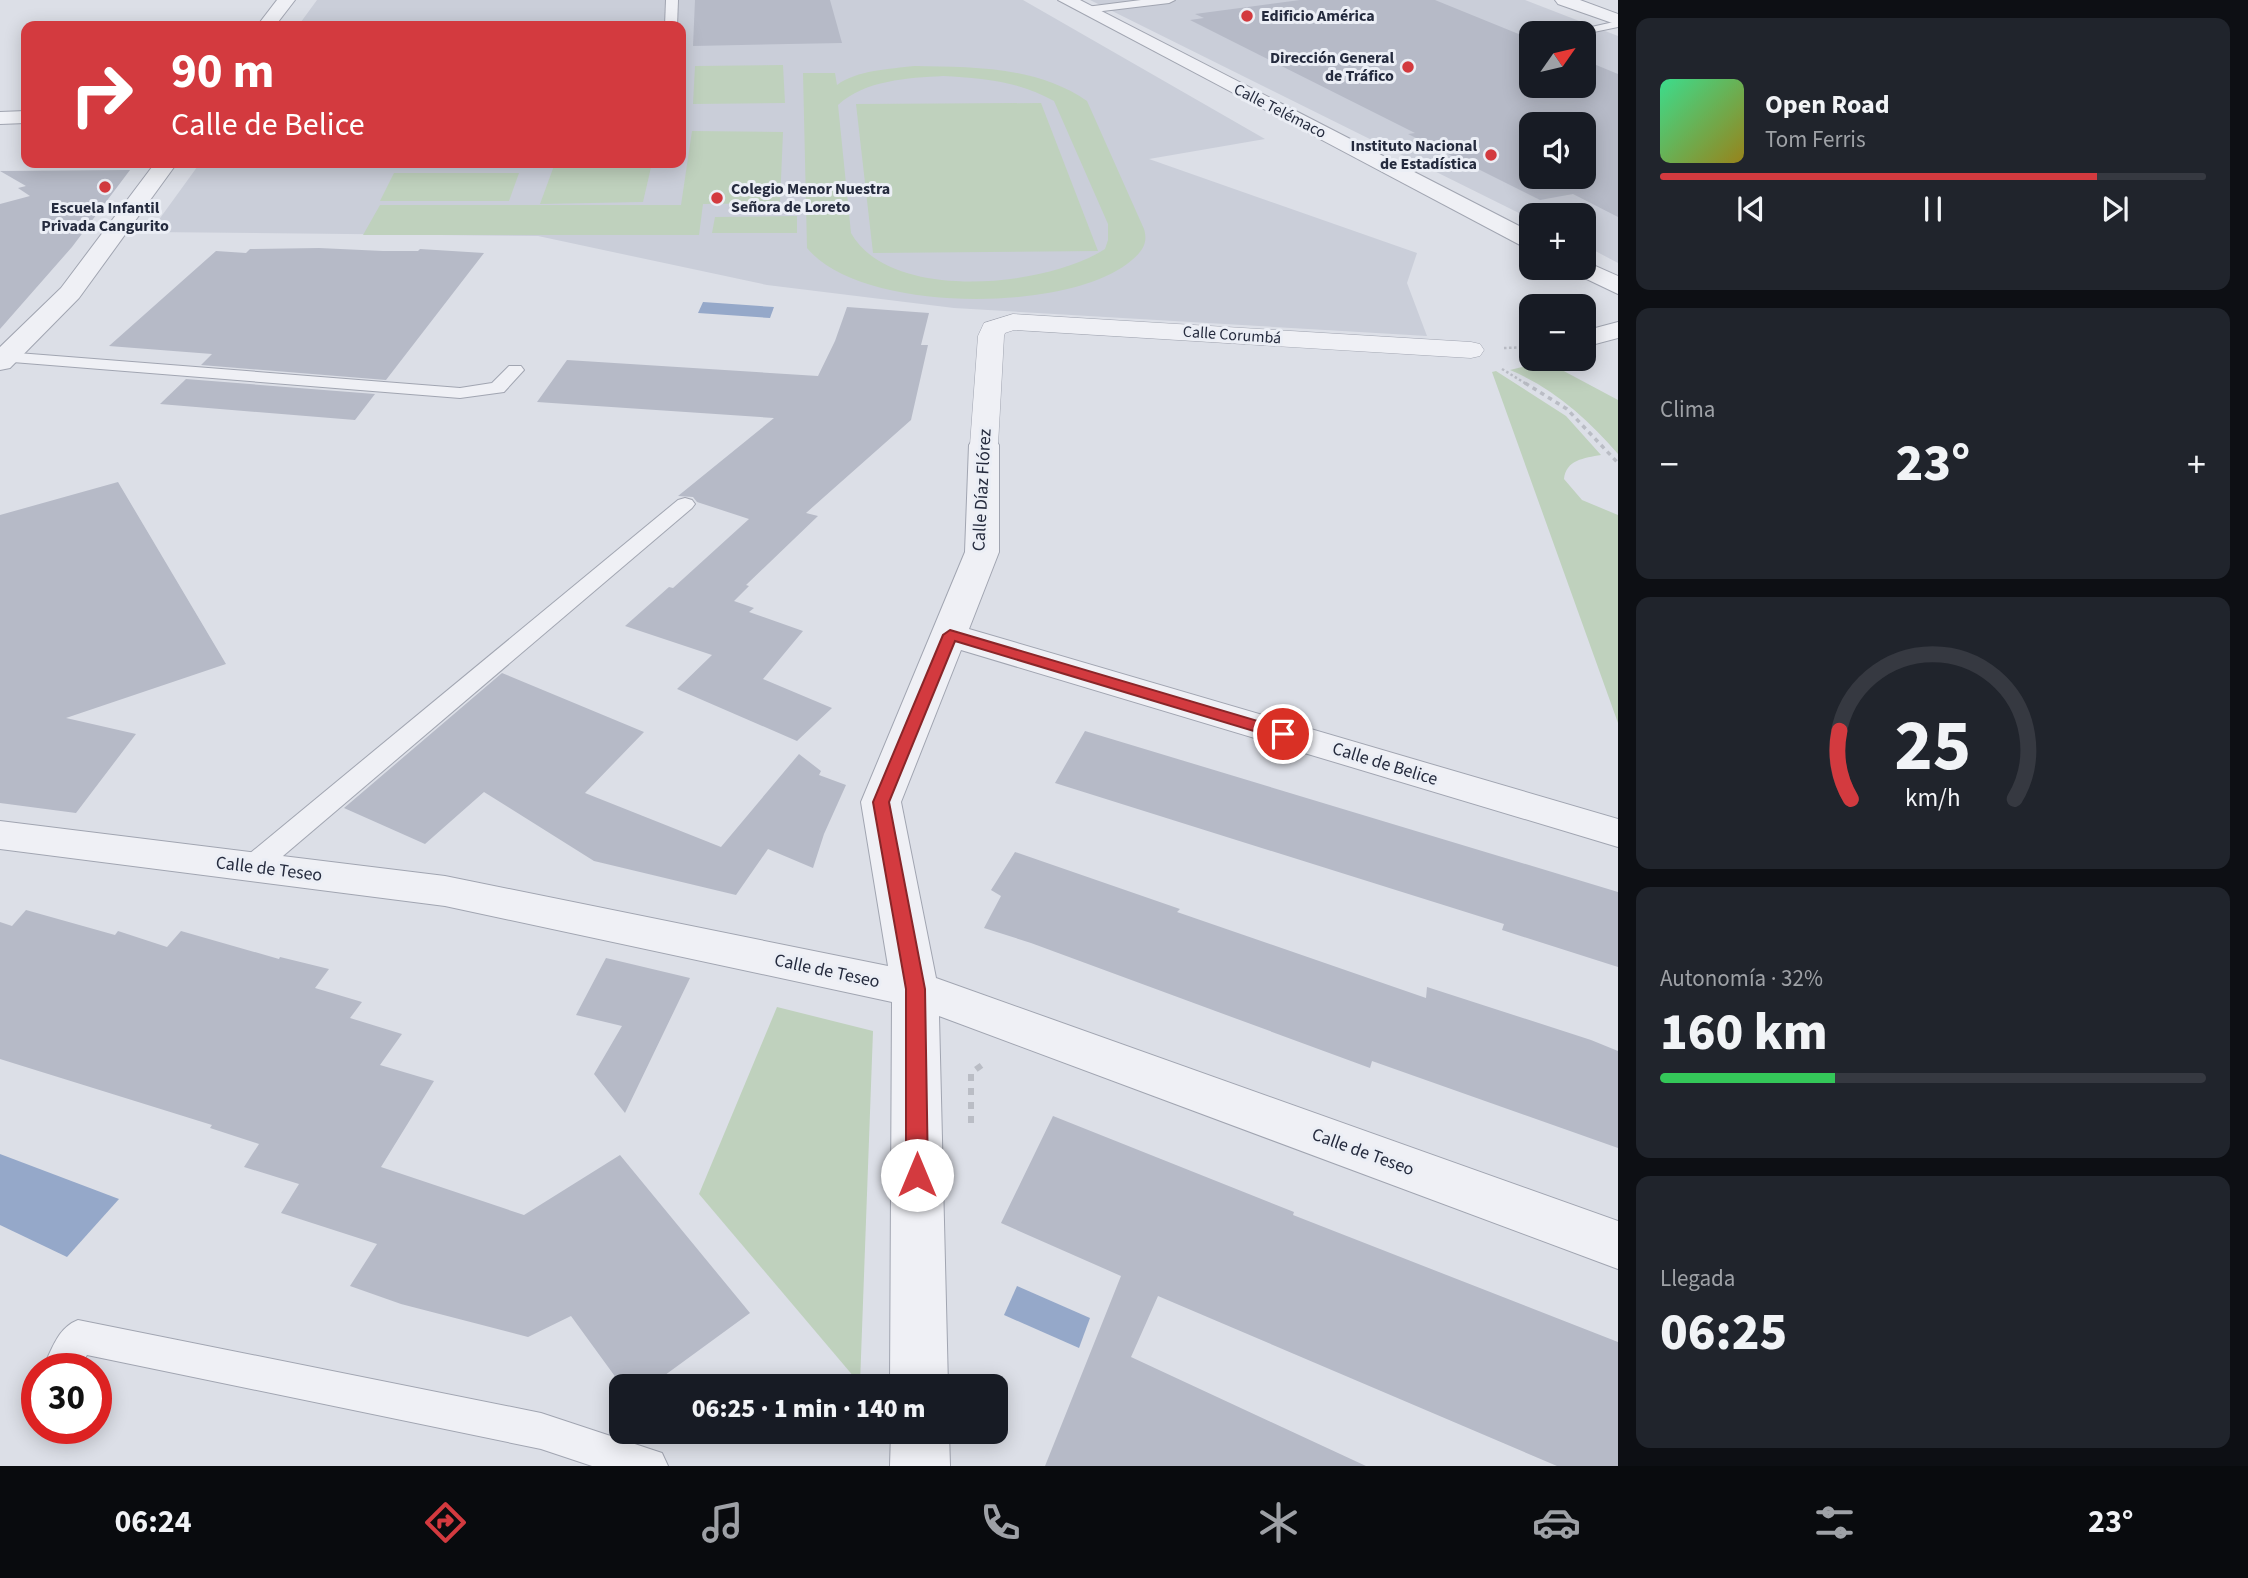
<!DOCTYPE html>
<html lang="es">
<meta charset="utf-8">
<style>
:root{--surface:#171b24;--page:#20242c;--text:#f1f3f6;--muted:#9ea1a6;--line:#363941;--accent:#d33a3f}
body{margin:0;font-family:"Source Sans 3",sans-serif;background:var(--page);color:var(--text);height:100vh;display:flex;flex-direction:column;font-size:26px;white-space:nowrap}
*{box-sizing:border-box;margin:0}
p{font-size:23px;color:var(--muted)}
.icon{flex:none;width:38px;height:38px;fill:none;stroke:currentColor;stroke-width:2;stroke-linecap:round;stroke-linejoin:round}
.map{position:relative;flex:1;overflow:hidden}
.details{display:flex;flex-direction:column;gap:18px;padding:18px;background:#0d0f14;width:630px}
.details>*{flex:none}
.banner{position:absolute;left:21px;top:21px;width:665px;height:147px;border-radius:14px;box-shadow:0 4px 18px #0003;background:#d33a3f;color:#fff;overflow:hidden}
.needle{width:46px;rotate:56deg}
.fabs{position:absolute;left:1519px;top:21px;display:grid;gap:14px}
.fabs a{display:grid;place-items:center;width:77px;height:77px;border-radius:14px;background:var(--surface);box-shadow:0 4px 18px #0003;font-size:35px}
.speed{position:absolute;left:21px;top:1353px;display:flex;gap:14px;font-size:35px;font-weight:700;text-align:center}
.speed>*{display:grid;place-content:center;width:91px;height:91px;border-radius:50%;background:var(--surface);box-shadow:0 4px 18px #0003;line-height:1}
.speed .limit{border:10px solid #d22;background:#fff;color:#111}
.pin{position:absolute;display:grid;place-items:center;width:60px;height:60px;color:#fff;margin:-30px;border:4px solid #fff;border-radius:50%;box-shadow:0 2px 7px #0007}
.me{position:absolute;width:77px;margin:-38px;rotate:0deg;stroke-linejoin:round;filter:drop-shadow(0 0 5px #0008)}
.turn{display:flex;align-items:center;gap:24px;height:147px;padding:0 35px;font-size:32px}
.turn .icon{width:91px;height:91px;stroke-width:2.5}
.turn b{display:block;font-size:49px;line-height:60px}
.big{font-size:52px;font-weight:800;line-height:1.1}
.details .card{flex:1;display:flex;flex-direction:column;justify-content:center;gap:10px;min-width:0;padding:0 24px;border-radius:14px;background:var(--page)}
.details .dial{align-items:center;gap:0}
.dial svg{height:182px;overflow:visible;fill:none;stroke:var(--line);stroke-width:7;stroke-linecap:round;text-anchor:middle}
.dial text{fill:var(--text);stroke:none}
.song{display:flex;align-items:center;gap:21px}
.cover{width:84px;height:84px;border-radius:10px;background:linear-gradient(135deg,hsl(150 70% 55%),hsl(50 70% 35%))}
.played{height:7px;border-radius:4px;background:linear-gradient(90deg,var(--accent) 80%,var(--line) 80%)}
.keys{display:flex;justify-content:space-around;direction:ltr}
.heat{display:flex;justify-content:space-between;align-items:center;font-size:38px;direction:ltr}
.charge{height:10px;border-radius:5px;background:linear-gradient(90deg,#34c759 32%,var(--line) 0)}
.trip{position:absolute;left:609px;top:1374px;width:399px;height:70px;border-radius:14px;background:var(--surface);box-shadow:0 4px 18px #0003;font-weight:800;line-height:70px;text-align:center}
.tab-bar{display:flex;height:112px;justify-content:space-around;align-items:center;background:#090b0e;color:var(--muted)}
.tab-bar .icon{width:49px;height:49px}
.tab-bar .current{color:var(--accent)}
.tab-bar b{font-size:32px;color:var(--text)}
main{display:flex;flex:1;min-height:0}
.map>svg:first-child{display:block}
.built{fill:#caced9;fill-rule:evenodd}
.green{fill:#bfd1bd;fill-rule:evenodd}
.water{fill:#95a8c9}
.building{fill:#b6bac7;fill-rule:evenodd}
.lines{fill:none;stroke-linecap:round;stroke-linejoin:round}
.service-casing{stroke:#a1a5b1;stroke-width:2}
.pedestrian-casing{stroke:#a1a5b1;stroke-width:1}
.minor-casing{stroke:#a1a5b1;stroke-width:2}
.tertiary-casing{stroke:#a1a5b1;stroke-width:2}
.path-far2{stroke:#babdc5;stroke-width:2.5;stroke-dasharray:2.5 2.5;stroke-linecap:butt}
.path-far1{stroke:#babdc5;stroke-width:3.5;stroke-dasharray:4.5 4.5;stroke-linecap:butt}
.path{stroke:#babdc5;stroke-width:6;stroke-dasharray:7 7;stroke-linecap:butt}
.service{fill:#eff0f5;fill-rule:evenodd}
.pedestrian{fill:#eff0f5;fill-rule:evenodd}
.minor{fill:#eff0f5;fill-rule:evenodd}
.tertiary{fill:#eff0f5;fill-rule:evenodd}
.route{fill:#d33a3f;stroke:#892629;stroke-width:2}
.poi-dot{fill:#d33a3f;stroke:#ebeef5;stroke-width:2.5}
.labels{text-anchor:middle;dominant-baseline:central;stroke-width:6;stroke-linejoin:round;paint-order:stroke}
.far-poi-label{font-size:16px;font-weight:bold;fill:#252b3e;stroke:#ebeef5;text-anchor:start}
.far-street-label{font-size:16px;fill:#252b3e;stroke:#ebeef5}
.street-label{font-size:18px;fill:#252b3e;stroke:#ebeef5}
</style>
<main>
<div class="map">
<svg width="1618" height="1466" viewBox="0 0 1618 1466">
<rect width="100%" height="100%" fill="#dcdfe7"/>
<g class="built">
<polygon points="317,0 1023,0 1265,139 1149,159 1417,253 1407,283 1427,336 954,308 767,285 538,236 150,232 200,163 681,163 681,26 298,26"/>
<path d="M1090,0H1525L1618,36V263L1584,245V215H1531V219ZM1531,33H1584V86H1531ZM1531,124H1584V177H1531Z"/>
</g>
<g class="green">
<polygon points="783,65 785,103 693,104 695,66"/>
<path d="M914,66C973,67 1036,66 1087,101L1144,229C1149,245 1140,254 1127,264C1062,313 860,313 807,248L803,73H835L837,85C857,70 890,69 914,66ZM943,76C982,78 1019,81 1054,101L1108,224V240L1105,249C1047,287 890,303 851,233L838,105C865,80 908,78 943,76Z"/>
<polygon points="1041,103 1098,251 873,253 856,104"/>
<polygon points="692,131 783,132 780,203 703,204 699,235 363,235 380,205 681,205"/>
<polygon points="555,163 652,163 643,202 540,204"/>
<polygon points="394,173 519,173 509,201 380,201"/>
<polygon points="797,216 797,233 712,233 715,217"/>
<path d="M1545,361L1618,400V454C1588,419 1553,388 1510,370Z"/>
<path d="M1496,371L1566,416L1601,455C1584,458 1566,460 1564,479L1582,500L1618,515V723L1492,372Z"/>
<polygon points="777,1007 873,1031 860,1384 699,1194"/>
</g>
<g class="water">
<polygon points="703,302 774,307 770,318 698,313"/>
<polygon points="0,1154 119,1199 67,1257 0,1225"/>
<polygon points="1017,1286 1090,1318 1079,1348 1004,1315"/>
</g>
<g class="building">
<polygon points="695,0 830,0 842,43 693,46"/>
<path d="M1300,0H1435L1531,39V86H1584V60L1618,74V217L1573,194L1540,200L1408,134L1415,133L1190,20L1204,18L1195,14ZM1531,124H1584V177H1531Z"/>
<polygon points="130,170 72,247 0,329 0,204 30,196 18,188 26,186 0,171"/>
<polygon points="319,248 383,251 418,251 420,249 484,253 386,380 201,365 212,354 109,346 216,251 246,253 250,249"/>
<polygon points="847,307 929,313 921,345 928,345 911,420 806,513 818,516 746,585 749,586 734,601 754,608 749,612 803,631 763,679 832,708 797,741 677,689 712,655 625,626 669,587 673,588 749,519 697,502 693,497 678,496 774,418 537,402 567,360 818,376 835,341"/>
<polygon points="186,379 375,394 355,420 160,404"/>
<polygon points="118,482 226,664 66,718 136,734 76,813 0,803 0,515"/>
<polygon points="502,673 644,732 585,793 721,847 799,754 821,771 819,775 846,785 824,834 813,868 768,849 736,895 594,861 484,792 425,844 344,808"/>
<polygon points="1085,731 1618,892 1618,967 1502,930 1504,924 1055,783"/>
<polygon points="1015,852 1180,909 1177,912 1426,998 1427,987 1591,1040 1618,1051 1618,1148 1372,1061 1370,1068 1031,943 984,928 1001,896 991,890"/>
<polygon points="26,910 115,935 118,931 167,947 181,931 279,959 280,957 329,969 315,988 362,1002 350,1018 402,1034 380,1065 434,1081 381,1167 524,1215 620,1155 750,1313 650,1386 622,1386 571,1316 528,1337 401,1304 350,1286 377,1244 281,1213 299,1184 244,1167 259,1144 210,1128 212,1125 0,1059 0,922 12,926"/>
<polygon points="606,958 690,978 625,1113 594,1074 622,1026 576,1015"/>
<polygon points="1053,1116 1294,1212 1293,1215 1618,1342 1618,1466 1557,1466 1158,1296 1131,1357 1366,1466 1045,1466 1121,1276 1001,1223"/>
</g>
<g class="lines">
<g class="service-casing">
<g id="service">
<polygon points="666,0 678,0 677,26 665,26"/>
<polygon points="1141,0 1175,0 1169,3 1086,13 1080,10 1086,7"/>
<polygon points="1618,21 1618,27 1584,34 1565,33"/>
<polygon points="5,352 460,388 492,383 509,366 521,366 524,370 504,392 460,398 0,361 0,353"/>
<polygon points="685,498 692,500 695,504 692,508 263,873 253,876 243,873 240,866 243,859 678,500"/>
<path d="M78,1320L541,1413L662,1453L668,1466H592L541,1449L87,1355L79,1368H49L46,1361C54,1344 60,1327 78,1320Z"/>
</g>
</g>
<g class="pedestrian-casing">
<polygon id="pedestrian" points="1013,314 1471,342 1480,344 1484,350 1480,356 1471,358 1014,330 1005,333 1004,336 998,445 994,451 984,454 974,451 970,445 978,336 984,323"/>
</g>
<g class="minor-casing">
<g id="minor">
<polygon points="277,0 295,0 275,26 257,26"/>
<polygon points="1555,0 1580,0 1618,14 1618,25 1558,4"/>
<polygon points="26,111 26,123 0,124 0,112"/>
<polygon points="155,163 177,163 79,298 10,368 0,370 0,347 61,288"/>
<polygon points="1618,322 1618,338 1584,347 1584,331"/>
<polygon points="984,436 995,439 999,445 999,552 969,629 1618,819 1618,847 961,650 901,802 936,978 1618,1221 1618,1269 939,1016 948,1386 890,1386 892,1002 445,906 0,849 0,821 445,876 888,966 861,802 965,552 969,445 973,439"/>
<polygon points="891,1432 949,1432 950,1466 890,1466"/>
</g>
</g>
<g class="tertiary-casing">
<g id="tertiary">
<polygon points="1058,0 1080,0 1531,232 1531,248 1522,246"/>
<polygon points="1584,261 1618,276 1618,294 1574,273 1571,268 1584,268"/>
</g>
</g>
<g class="path-far2">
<polyline points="1504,348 1531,347"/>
<polyline points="1502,369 1528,385"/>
</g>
<polyline class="path-far1" points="1525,383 1567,409 1618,463"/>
<polyline class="path" points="971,1123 971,1073 986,1062"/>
<use href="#service" class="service"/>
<use href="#pedestrian" class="pedestrian"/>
<use href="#minor" class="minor"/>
<use href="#tertiary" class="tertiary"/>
</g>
<polygon class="route" points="950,630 1288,730 1291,734 1283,739 1277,738 955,641 889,802 925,989 928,1175 924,1181 917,1184 910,1181 906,1175 906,989 873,802 943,635"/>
<g class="poi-dot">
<circle cx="1247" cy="16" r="7"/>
<circle cx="1408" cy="67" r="7"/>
<circle cx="1491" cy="155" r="7"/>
<circle cx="105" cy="187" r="7"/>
<circle cx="717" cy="198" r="7"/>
</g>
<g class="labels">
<g class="far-poi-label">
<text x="1261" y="16">Edificio América</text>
<text x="1394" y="58" text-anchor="end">Dirección General<tspan x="1394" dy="18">de Tráfico</tspan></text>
<text x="1477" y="146" text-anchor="end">Instituto Nacional<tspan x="1477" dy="18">de Estadística</tspan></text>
<text x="731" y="189">Colegio Menor Nuestra<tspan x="731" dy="18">Señora de Loreto</tspan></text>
<text x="105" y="208" text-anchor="middle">Escuela Infantil<tspan x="105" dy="18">Privada Cangurito</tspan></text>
</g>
<g class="far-street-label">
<text transform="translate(1280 111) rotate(27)">Calle Telémaco</text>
<text transform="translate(1232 335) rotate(4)">Calle Corumbá</text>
</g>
<g class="street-label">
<text transform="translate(982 490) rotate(-87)">Calle Díaz Flórez</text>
<text transform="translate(1385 764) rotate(17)">Calle de Belice</text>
<text transform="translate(269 869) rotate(7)">Calle de Teseo</text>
<text transform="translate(827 971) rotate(12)">Calle de Teseo</text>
<text transform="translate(1363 1152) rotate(20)">Calle de Teseo</text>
</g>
</g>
</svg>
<div class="fabs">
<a><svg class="needle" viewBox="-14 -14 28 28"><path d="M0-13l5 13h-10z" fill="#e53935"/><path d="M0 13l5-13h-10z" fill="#9ea1a6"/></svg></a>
<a><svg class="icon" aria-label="sound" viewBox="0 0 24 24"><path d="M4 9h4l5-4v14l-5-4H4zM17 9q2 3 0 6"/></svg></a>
<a>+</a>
<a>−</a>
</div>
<div class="speed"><div class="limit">30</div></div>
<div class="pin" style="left:1283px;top:734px;background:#d93025"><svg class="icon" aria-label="arrive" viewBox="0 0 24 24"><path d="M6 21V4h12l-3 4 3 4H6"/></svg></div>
<svg class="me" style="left:917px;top:1175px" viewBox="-20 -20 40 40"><circle r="19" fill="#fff"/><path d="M0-13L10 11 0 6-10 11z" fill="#d33a3f"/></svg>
<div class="trip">06:25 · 1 min · 140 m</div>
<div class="banner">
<div class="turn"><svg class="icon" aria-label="right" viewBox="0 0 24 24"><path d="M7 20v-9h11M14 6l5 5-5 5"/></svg><div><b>90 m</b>Calle de Belice</div></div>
</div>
</div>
<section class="details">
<div class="card">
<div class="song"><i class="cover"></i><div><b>Open Road</b><p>Tom Ferris</p></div></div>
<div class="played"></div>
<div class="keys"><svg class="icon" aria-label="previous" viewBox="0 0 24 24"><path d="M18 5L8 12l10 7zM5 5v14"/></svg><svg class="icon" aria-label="pause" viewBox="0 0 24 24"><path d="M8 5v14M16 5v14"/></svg><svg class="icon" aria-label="next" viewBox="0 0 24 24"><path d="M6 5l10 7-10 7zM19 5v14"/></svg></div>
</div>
<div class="card"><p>Clima</p>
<div class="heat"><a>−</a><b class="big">23°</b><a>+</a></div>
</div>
<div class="card dial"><svg viewBox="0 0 100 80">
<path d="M14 69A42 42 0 1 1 86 69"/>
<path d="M14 69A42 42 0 0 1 9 39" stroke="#d33a3f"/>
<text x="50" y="56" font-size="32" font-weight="700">25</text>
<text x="50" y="72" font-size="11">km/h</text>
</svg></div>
<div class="card"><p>Autonomía · 32%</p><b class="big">160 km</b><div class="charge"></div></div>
<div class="card"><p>Llegada</p><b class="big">06:25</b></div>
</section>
</main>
<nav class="tab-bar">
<b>06:24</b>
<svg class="icon current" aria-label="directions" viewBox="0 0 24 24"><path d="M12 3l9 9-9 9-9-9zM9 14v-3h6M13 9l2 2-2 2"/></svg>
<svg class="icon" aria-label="music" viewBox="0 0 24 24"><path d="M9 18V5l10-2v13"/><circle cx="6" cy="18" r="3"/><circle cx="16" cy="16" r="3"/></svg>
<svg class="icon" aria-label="phone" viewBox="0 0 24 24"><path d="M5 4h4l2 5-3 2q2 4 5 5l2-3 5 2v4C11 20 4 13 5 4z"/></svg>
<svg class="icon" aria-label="climate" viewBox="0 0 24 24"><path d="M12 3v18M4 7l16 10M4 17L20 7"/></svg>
<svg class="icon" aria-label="car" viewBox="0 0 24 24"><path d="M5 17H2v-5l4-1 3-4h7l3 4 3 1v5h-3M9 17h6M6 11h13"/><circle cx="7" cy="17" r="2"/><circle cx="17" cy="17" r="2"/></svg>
<svg class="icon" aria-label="filters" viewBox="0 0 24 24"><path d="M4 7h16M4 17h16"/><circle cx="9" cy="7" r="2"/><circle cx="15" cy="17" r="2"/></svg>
<b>23°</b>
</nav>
